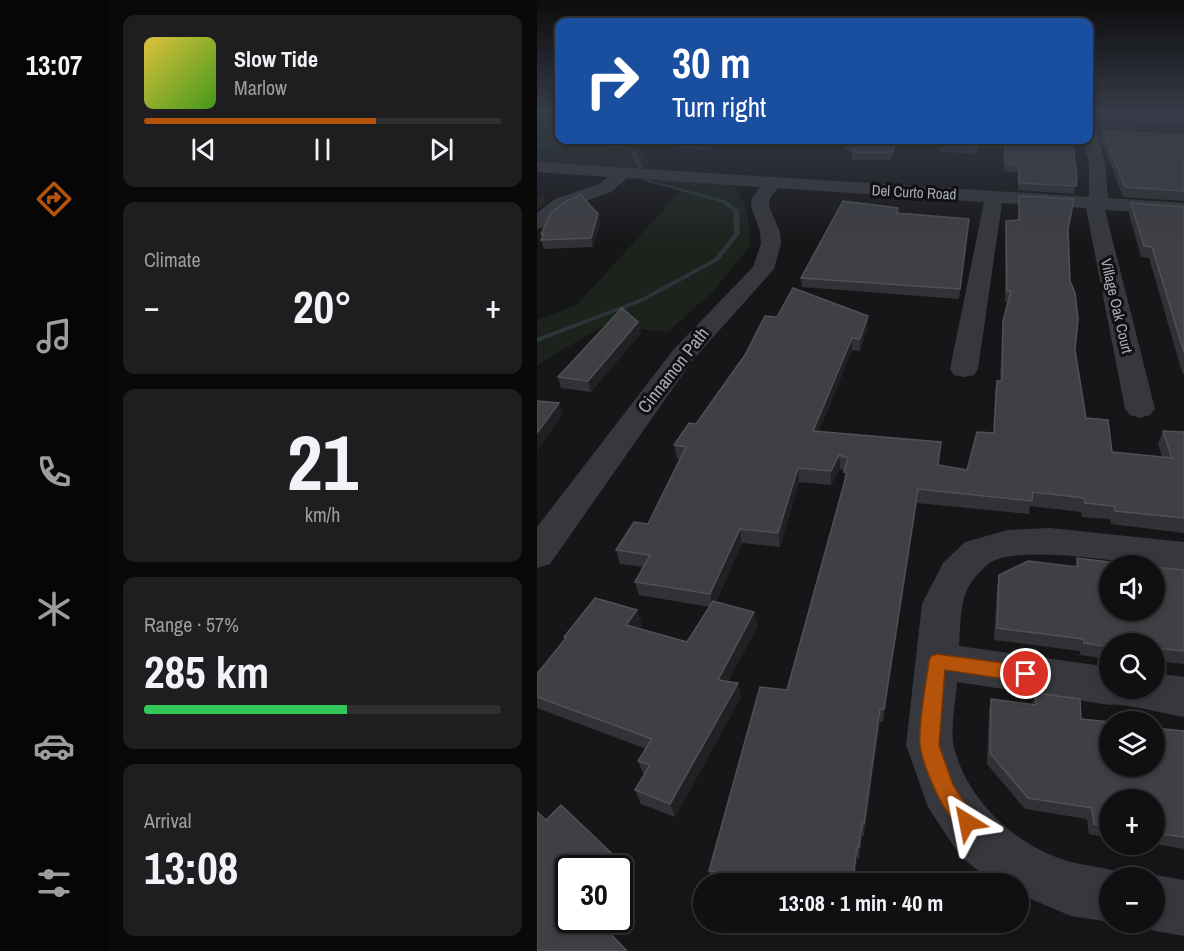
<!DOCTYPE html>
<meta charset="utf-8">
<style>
:root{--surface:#101012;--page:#1e1e20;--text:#f1f3f6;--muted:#9c9d9f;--line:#303032;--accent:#b45309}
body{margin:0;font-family:"Archivo Narrow",sans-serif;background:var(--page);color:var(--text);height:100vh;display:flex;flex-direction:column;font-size:22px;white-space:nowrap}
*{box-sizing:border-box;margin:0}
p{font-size:20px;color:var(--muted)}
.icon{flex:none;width:33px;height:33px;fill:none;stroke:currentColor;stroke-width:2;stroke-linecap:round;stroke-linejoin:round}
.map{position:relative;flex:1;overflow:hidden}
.side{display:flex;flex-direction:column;gap:15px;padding:15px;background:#09090a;width:429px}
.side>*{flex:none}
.banner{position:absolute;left:18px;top:18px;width:538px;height:126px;border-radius:12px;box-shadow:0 3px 9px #0003,0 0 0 2px var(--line);background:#1a4fa0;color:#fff;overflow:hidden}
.controls{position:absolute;left:562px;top:555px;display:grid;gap:12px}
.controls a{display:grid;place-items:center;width:66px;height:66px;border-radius:50%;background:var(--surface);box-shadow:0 3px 9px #0003,0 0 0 2px var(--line);font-size:30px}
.speed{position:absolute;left:18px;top:855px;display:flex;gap:12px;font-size:30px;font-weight:700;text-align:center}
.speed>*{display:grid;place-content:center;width:78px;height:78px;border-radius:50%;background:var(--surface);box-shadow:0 3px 9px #0003,0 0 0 2px var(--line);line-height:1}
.speed .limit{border:3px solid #111;border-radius:9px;background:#fff;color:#111}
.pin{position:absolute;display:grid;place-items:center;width:51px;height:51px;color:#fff;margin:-26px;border:3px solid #fff;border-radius:50%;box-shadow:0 2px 6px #0007}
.me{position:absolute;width:66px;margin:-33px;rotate:325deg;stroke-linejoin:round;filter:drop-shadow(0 0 4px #0008)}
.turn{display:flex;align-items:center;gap:21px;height:126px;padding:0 18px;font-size:27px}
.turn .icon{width:78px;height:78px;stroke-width:2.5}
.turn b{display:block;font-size:42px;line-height:51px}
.big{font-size:45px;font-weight:800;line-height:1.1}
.side .widget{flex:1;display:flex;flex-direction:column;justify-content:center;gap:9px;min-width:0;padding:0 21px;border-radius:12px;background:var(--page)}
.side .dial{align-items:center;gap:0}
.dial b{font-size:78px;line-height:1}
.song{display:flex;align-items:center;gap:18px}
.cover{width:72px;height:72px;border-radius:9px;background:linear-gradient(135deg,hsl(50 70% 55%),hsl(100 70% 35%))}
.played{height:6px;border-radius:3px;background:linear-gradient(90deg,var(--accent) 65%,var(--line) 65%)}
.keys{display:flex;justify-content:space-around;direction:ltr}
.heat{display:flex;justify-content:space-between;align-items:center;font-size:33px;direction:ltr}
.charge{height:9px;border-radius:4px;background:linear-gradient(90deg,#34c759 57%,var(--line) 0)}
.trip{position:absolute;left:156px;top:873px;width:336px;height:60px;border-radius:30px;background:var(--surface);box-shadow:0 3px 9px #0003,0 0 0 2px var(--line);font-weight:800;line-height:60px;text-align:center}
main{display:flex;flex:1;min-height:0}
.dock{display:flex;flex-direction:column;width:108px;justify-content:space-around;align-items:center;background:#060607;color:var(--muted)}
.dock .icon{width:42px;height:42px}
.dock .selected{color:var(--accent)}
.dock b{font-size:27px;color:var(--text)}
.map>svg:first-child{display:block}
.green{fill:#1c231d}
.water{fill:#2c353c}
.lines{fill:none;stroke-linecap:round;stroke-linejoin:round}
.stream{fill:#2c353c;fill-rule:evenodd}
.minor{fill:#37383d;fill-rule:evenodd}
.wall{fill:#323236}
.shaded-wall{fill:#212124}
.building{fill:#3f3f44;stroke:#4f5156;stroke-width:1.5}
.route{fill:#b45309;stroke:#753606;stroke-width:1.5}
.labels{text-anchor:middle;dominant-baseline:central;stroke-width:6;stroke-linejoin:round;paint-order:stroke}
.far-street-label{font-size:15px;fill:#a8adb8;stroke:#111113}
.street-label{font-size:18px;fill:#a8adb8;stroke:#111113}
</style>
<main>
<nav class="dock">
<b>13:07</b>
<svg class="icon selected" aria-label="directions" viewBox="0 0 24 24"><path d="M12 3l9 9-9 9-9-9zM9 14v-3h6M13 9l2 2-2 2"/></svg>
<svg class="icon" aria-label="music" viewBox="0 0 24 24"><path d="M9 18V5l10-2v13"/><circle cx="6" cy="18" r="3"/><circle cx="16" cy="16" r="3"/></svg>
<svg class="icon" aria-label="phone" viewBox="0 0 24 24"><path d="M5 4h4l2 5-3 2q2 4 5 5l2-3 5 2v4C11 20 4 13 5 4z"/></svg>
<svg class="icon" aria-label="climate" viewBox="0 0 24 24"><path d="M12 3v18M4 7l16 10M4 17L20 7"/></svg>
<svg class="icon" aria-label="car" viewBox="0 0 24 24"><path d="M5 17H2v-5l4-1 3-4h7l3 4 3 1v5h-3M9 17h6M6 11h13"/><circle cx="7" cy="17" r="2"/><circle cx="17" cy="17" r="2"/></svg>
<svg class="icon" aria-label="filters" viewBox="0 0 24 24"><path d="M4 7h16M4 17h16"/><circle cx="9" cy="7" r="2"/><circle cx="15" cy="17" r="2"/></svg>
</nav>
<section class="side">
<div class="widget">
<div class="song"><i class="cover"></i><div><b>Slow Tide</b><p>Marlow</p></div></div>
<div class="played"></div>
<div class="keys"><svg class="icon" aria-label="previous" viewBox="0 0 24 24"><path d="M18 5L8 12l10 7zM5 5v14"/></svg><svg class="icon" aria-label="pause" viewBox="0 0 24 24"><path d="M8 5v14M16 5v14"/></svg><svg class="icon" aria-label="next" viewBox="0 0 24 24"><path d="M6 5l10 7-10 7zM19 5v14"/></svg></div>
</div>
<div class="widget"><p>Climate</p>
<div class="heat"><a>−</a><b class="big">20°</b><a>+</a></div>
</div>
<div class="widget dial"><b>21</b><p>km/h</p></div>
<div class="widget"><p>Range · 57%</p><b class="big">285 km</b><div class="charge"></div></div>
<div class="widget"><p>Arrival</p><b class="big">13:08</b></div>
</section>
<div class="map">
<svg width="647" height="951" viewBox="0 0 647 951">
<rect width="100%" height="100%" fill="#161618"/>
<g class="green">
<polygon points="0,112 22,112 16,118 22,119 22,140 75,140 73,141 100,146 107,150 114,170 0,162"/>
<polygon points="121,179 197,184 210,211 214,245 175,292 131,332 66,326 0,365 0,320 40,305 146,188 117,185"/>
</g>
<polygon class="water" points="146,140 191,140 170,150 139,148"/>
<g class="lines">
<g class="stream">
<path d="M49,141L73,143L98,150L106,168L102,169L94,152C63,142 32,144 0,146V144Z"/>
<polygon points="108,179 188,200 202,210 203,234 181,261 107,301 0,342 0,338 103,299 177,259 197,234 196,211 184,202 108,181"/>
</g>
<g class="minor">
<polygon points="580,112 647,114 647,122 598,121"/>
<polygon points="552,128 560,133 568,163 571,198 647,203 647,215 568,210 618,409 613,415 603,418 593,415 588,409 549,208 465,203 441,369 437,375 427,377 417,375 413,369 447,202 241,188 233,198 232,206 243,232 244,244 237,269 155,361 13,564 0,568 0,527 137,349 216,267 224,244 223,232 214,206 215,198 223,187 90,178 74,192 32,207 7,227 0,229 0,213 18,199 62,184 71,177 0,172 0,162 552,197 552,163 546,140 552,140"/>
<path d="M513,528L647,542V570C604,565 494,544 456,561C449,564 441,574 436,580C422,598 424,624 422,646L573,667V688H618V673L647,677V717C634,715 581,702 573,705L420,682C419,700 413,730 417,747C430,801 481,848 534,862C555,867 572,867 592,876L593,878H573V922L534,916L482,894V884H458L423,856L391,807L369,745L385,604L406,563L428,542L471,530Z"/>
<polygon points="618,875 647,880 647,936 618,931 598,923 618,922 618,878 613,878"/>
</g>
</g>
<g class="wall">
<polygon points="566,131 647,135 647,201 586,197 564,140"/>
<polygon points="311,140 363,140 354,160 315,160 315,151 308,150 308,143"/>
<polygon points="403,140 535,140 540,177 537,194 481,190 481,173 467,171 467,148 441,147 440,154 402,152"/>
<polygon points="482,196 531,229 533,281 538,350 549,418 575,452 625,457 621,444 626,431 646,432 647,428 647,533 574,524 573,519 545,517 544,512 493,506 492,514 380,503 346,722 343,722 327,836 325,836 322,859 320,859 317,884 176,883 172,871 250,690 307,483 308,471 303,469 294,485 262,482 243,547 205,543 179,602 217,612 220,627 191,681 204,697 138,817 104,804 98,790 107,775 101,761 109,749 0,708 0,674 28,639 27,637 105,625 102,628 150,642 172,607 102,595 98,582 106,567 83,564 79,550 111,524 143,459 140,459 137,445 159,424 331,328 323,351 315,350 282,431 402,465 430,470 456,433 458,393 460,381 463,381 465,333 471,302 468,302 468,232 469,221 481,221"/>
<polygon points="594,203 647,207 647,375 645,372 612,258 604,257 592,214"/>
<polygon points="361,208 361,213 432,219 422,299 265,287 264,278"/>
<polygon points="61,214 63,224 56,247 7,249 4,240 5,238 4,234"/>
<polygon points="101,322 104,333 54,392 24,388 21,377"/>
<polygon points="540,558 647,570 647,664 618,661 618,644 573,644 573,659 543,655 543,651 457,640 460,587 462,575 538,567"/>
<polygon points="498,693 544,719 647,731 647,849 618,844 618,800 573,800 573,838 552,834 550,819 488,809 450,764 452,710 454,699 495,705"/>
</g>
<g class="shaded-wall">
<polygon points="360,140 363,140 354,160 355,153"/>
<polygon points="6,195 8,204 0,210 0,199"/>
<polygon points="61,214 63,224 56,247 54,238"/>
<polygon points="331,316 331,328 323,351 323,339"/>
<polygon points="101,322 104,333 54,392 51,381"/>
<polygon points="315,338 315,350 277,444 276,431"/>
<polygon points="22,403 26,414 0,451 0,433"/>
<polygon points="302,455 303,469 294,485 294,471"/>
<polygon points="261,468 262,482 243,547 241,533"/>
<polygon points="381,489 380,503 346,722 347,709"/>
<polygon points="203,529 205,543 176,608 173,594"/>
<polygon points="100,610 105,625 94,640 89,625"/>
<polygon points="217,612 220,627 184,695 181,680"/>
<polygon points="201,683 204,697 138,817 133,804"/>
<polygon points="343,709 343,722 327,836 327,824"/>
<polygon points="325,824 325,836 322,859 322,847"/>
<polygon points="320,847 320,859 317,884 315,884"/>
<polygon points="89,867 98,884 82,901 82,873"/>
</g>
<g class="building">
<polygon points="566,131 647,135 647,191 588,187"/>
<polygon points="311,140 360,140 355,153 315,152 319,145 308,143"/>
<polygon points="403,140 535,140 540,177 539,186 482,183 482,165 468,164 468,141 441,140 441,147 402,145"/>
<polygon points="44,195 61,214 54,238 4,240 7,234 4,234 14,213 31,200"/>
<polygon points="482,196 537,199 531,229 533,281 538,293 541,319 538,350 549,418 571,420 575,452 635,458 626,431 647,432 647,518 578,511 577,506 548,503 547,498 496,492 495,501 381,489 347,709 343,709 327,824 325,824 322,847 320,847 315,884 248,884 172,871 223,687 250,690 310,473 307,472 311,458 302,455 294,471 261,468 241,533 203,529 173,594 98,582 113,555 79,550 97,522 111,524 149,447 137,445 152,423 159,424 208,355 228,316 240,317 256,288 331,316 323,339 315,338 276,431 404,442 401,465 430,470 440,432 457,433 460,381 465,381 466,321 474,291 470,291 469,221 482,220"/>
<polygon points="306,201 361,208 360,213 432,219 423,289 264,278"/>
<polygon points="594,203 647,207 647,352 615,247 607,246"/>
<polygon points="85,308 101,322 51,381 21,377"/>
<polygon points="0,401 22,403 0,433"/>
<polygon points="540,558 604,566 573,566 573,610 618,610 618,567 647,570 647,651 618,648 618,644 573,644 573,647 547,643 547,639 460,628 462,575 491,561 541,567"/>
<polygon points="58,598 100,610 89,625 150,642 176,601 217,612 181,680 201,683 133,804 98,790 113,765 101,761 115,739 0,697 0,674 29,638 27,637"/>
<polygon points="498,693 543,699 544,719 573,722 573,766 618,766 618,728 647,731 647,837 618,833 618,800 573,800 573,826 557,824 555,808 491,798 453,753 454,699 499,705"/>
<polygon points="24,805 89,867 82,873 82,868 32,868 32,920 60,920 90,951 0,951 0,812 9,820"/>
</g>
<linearGradient id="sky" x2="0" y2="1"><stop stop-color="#0c0c0d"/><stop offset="0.46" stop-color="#363c48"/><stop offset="1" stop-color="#363c48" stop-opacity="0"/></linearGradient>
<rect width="647" height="245" fill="url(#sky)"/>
<path class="route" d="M400,654L489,666L495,668L498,674L495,679L489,682L408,670L402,745L416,785L440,822L437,829L430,832C410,824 385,766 383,745C381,724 389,684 392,661L394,656Z"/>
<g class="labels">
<g class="far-street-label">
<text transform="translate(377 192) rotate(3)">Del Curto Road</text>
<text transform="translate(580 306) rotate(77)">Village Oak Court</text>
</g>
<g class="street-label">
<text transform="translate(136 370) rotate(-52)">Cinnamon Path</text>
</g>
</g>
</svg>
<div class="controls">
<a><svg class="icon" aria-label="sound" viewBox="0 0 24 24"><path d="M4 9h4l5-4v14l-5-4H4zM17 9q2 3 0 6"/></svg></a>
<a><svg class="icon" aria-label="search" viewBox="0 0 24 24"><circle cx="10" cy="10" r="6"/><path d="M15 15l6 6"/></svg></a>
<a><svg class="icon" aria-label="layers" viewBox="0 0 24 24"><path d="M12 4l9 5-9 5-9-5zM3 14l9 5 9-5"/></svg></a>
<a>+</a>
<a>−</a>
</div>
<div class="speed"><div class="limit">30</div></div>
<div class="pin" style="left:489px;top:674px;background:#d93025"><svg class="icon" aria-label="arrive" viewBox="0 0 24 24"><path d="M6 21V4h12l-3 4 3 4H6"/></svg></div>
<svg class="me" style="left:430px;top:822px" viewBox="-20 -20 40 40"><path d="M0-17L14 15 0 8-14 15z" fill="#b45309" stroke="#fff" stroke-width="4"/></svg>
<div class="trip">13:08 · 1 min · 40 m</div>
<div class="banner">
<div class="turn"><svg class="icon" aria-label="right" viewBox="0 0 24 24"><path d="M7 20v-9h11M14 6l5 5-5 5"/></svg><div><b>30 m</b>Turn right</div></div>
</div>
</div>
</main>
